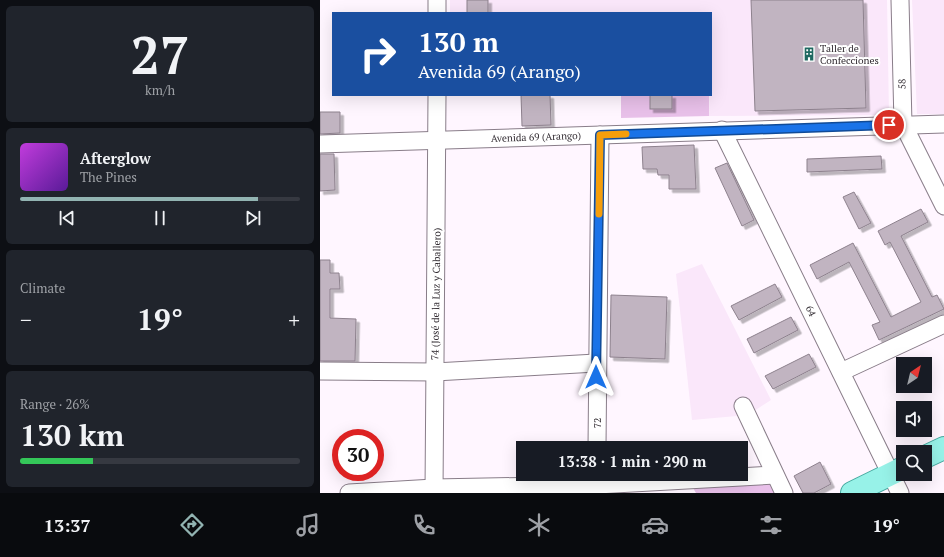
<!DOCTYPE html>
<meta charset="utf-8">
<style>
:root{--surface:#171b24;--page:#20242c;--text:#f1f3f6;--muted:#9ea1a6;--line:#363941;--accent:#92b4b2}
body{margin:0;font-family:"PT Serif",serif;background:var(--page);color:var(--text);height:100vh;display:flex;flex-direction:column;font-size:15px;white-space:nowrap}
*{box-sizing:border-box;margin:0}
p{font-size:13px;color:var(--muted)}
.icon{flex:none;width:22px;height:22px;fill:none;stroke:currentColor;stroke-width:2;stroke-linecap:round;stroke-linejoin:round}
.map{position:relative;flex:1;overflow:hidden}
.panel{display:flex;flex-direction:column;gap:6px;padding:6px;background:#0d0f14;width:320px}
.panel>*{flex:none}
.banner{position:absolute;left:12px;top:12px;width:380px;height:84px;border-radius:0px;box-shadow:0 4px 16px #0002;background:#1a4fa0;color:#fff;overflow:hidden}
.needle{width:26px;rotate:35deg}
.controls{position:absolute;left:576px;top:357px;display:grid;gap:8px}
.controls a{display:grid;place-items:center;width:36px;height:36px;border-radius:0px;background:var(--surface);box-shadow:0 4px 16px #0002;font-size:20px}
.speed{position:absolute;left:12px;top:429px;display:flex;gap:8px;font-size:20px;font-weight:700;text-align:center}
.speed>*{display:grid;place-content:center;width:52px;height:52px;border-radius:50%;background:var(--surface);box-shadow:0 4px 16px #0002;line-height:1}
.speed .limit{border:6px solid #d22;background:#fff;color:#111}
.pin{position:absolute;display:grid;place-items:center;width:34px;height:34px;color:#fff;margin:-17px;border:2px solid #fff;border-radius:50%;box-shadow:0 1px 4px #0007}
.me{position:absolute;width:44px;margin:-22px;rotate:0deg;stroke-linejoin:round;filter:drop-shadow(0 0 3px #0008)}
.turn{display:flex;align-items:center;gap:14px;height:84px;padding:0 20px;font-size:18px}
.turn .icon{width:52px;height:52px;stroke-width:2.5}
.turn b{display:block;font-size:28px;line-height:34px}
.big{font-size:30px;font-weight:800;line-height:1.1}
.panel .tile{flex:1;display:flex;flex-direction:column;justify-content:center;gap:6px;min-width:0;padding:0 14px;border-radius:6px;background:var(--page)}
.panel .dial{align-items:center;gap:0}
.dial b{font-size:52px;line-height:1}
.song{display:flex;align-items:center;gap:12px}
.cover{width:48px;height:48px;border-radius:6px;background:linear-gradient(135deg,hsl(290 70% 55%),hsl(270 70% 35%))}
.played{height:4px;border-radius:2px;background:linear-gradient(90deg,var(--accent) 85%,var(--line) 85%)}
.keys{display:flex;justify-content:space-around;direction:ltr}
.heat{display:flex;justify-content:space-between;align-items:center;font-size:22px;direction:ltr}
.charge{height:6px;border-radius:3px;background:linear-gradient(90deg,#34c759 26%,var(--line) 0)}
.trip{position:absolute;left:196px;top:441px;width:232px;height:40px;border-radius:0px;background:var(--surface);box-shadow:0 4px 16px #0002;font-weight:800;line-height:40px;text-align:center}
.menu{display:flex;height:64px;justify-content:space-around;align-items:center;background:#090b0e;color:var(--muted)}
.menu .icon{width:28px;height:28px}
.menu .on{color:var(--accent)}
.menu b{font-size:18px;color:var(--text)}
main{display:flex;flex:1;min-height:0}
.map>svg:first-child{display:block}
.built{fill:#fae7fa}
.green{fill:#e8c0e9}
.building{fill:#c1b4c1;stroke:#8d818d;filter:url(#shadow)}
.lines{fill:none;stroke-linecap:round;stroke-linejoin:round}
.minor-casing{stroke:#897d89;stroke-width:19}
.major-casing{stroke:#46a89f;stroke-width:24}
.minor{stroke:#fff;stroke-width:17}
.major{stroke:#97f2e8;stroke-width:22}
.route-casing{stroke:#114b97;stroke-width:10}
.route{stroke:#1a73e8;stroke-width:7}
.slow{stroke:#f59e0b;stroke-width:7}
.labels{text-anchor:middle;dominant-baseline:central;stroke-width:4;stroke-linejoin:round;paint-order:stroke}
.poi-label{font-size:10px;fill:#332d33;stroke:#fff;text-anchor:start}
.street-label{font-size:10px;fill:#332d33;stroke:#fff}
</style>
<main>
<section class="panel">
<div class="tile dial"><b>27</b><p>km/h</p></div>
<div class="tile">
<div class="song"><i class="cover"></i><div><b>Afterglow</b><p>The Pines</p></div></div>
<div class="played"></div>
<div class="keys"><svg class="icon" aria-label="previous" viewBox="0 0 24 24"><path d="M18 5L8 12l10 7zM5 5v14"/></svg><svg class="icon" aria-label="pause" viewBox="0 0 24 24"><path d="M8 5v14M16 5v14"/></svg><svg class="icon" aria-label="next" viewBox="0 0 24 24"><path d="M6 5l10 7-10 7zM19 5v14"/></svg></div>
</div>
<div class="tile"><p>Climate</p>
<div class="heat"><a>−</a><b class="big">19°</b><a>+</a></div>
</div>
<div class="tile"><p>Range · 26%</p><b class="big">130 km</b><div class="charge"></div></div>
</section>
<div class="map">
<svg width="624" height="493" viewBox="0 0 624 493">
<defs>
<filter id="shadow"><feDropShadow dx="3.5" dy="3.5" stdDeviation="0" flood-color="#0004"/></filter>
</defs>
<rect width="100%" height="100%" fill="#fff6ff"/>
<g class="built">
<polygon points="130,0 567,0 569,115 389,116 391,13 130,13"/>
<polygon points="592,0 624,0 624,114 597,114"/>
<polygon points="382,264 451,400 428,415 372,420 356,274"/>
</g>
<g class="green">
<polygon points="301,95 389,95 389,116 301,118"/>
<polygon points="451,479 457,493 376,493 373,488"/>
</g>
<g class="building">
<rect x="147" y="0" width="21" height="13"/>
<polygon points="431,0 543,0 546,108 435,111"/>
<polygon points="201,95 230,95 231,125 202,126"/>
<rect x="330" y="95" width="22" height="14"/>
<polygon points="0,112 20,112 20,133 0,134"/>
<polygon points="374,145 376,189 349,189 349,175 338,175 337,169 323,169 322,147"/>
<polygon points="0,154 14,154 15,190 0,191"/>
<polygon points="561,156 562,169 487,172 487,159"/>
<polygon points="407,163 434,220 422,226 395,168"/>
<polygon points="534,192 551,223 539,229 523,197"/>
<polygon points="601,209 608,222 581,236 612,297 617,295 624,309 559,340 552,325 560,322 529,262 497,279 490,265 533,243 571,317 601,302 570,242 565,245 558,231"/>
<polygon points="0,260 10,260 10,273 19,273 20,289 10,289 10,318 36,319 35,361 0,361"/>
<polygon points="455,284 462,297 419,320 411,306"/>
<polygon points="291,295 347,297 345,359 290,357"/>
<polygon points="471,317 478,330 434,353 427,339"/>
<polygon points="489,354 496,367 453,389 445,376"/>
<polygon points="500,462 511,484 494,493 483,493 474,476"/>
</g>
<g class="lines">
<g class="minor-casing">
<g id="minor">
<polyline points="580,0 583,124 624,206"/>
<polyline points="117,13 117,0"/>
<polyline points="402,130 580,493"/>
<polyline points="0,144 624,124"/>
<polyline points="0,371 115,372 276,363"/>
<polyline points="521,372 624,324"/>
<polyline points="423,406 464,493"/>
<polyline points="277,448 280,135"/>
<polyline points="29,493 114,488 277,485 455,475"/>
<polyline points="114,493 117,95"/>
</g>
</g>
<g class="major-casing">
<g id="major">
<polyline points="605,457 624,448"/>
<polyline points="532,493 583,468"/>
</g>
</g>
<use href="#minor" class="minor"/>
<use href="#major" class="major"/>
</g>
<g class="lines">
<g class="route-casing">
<polyline id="route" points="276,377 280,135 569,125"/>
</g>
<use href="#route" class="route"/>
<polyline class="slow" points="279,214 280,135 306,134"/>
</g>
<defs>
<g id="building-bare" transform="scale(1.08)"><path d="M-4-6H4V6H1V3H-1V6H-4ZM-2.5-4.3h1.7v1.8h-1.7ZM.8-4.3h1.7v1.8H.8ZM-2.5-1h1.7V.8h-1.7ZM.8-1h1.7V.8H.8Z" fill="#1e6860" stroke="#fff" stroke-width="2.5" paint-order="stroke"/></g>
</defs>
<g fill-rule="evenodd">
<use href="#building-bare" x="489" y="54"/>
</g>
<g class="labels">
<g class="poi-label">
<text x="500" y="48">Taller de<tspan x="500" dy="12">Confecciones</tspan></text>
</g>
<g class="street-label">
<text transform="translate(582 84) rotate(-91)">58</text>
<text transform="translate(216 137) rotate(-2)">Avenida 69 (Arango)</text>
<text transform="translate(116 294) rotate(-89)">74 (José de la Luz y Caballero)</text>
<text transform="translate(491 311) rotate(64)">64</text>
<text transform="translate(277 423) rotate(-90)">72</text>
</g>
</g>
</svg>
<div class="controls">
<a><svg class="needle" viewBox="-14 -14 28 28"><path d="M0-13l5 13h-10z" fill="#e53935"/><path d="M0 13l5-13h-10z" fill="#9ea1a6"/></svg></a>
<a><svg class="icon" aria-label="sound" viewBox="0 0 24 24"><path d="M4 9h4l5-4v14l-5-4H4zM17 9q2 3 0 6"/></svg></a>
<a><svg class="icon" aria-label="search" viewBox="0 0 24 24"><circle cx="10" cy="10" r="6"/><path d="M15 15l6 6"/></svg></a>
</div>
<div class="speed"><div class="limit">30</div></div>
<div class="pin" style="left:569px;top:125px;background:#d93025"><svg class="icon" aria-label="arrive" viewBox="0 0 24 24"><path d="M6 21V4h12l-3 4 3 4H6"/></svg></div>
<svg class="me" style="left:276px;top:377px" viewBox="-20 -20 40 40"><path d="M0-17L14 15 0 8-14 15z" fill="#1a73e8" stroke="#fff" stroke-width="4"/></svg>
<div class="trip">13:38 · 1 min · 290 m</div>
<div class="banner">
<div class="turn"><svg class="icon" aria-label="right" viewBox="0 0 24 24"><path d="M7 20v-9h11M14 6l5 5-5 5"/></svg><div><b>130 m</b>Avenida 69 (Arango)</div></div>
</div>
</div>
</main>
<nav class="menu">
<b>13:37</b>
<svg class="icon on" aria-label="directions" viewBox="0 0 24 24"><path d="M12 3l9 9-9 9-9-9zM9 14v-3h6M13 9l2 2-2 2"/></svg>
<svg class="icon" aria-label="music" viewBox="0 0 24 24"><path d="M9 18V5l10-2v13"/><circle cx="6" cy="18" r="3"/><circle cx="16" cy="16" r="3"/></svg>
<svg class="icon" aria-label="phone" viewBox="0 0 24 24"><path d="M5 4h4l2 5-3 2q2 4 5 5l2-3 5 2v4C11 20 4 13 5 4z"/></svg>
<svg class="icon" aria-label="climate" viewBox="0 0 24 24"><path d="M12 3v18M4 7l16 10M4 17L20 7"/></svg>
<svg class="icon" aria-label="car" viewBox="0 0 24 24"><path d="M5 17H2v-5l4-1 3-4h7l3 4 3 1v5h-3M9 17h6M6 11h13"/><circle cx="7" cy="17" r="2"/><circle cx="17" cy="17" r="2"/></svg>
<svg class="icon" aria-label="filters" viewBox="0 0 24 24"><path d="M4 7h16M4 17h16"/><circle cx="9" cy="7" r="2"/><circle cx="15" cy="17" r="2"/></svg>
<b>19°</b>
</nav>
